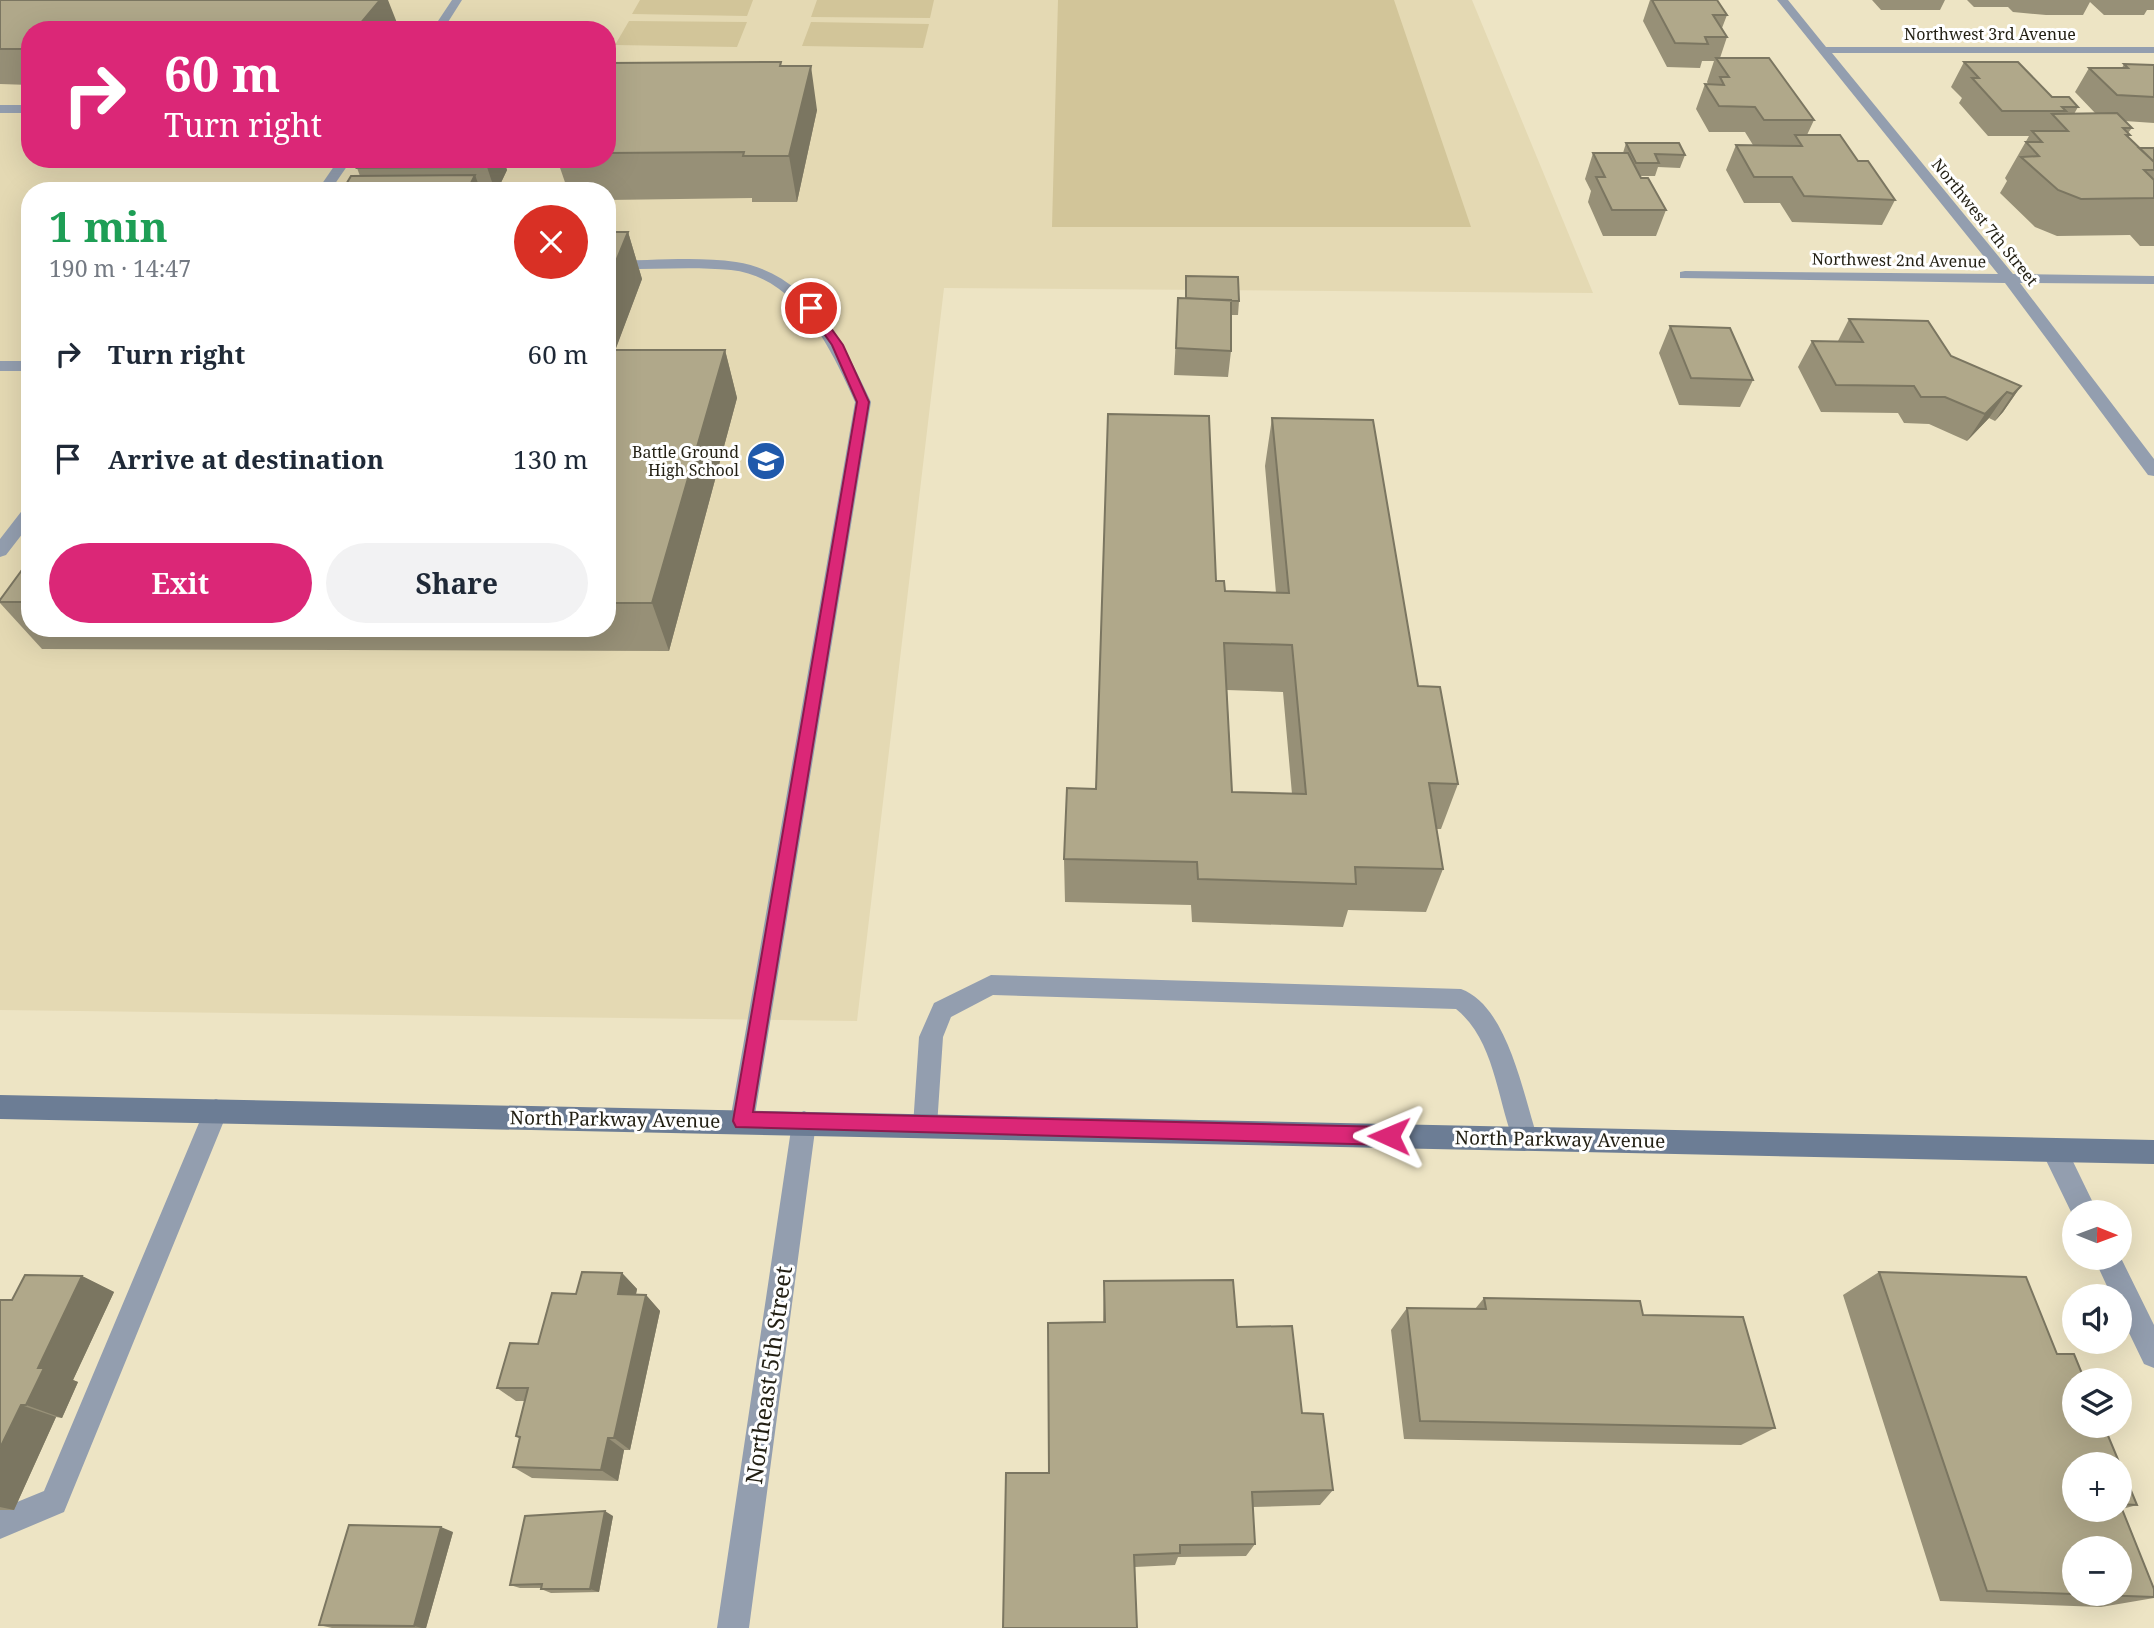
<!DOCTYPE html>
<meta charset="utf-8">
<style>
:root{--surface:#fff;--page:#f2f2f3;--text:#1f2937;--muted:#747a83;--accent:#db2777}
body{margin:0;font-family:"Noto Serif",serif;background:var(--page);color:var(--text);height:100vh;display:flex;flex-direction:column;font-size:26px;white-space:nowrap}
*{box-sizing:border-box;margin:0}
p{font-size:23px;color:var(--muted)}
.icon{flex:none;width:38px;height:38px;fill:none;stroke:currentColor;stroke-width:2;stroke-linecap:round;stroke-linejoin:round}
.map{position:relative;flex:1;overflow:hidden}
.sheet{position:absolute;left:21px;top:182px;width:595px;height:455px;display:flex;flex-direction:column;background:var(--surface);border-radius:28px;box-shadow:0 7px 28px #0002}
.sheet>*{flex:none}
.guide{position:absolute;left:21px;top:21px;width:595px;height:147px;border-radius:28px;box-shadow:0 7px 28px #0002;background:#db2777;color:#fff;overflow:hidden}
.needle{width:46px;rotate:91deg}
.buttons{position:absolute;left:2062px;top:1200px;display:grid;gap:14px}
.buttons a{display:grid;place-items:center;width:70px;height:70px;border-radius:50%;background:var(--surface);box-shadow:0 7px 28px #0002;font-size:35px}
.pin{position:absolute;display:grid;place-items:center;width:60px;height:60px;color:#fff;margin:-30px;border:4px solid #fff;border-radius:50%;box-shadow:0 2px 7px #0007}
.me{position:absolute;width:77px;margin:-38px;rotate:271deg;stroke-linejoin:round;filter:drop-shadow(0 0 5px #0008)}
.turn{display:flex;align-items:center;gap:24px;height:147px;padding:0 28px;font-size:32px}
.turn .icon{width:91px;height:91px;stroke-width:2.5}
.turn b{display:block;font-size:49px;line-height:60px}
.round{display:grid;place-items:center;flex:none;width:74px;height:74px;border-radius:37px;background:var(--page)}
.overview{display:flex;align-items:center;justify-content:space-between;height:119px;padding:0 28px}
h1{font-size:42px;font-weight:700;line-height:52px;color:#1e9e55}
.primary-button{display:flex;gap:14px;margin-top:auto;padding:14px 28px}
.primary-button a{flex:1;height:80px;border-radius:42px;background:var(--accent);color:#fff;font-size:28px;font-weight:700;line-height:80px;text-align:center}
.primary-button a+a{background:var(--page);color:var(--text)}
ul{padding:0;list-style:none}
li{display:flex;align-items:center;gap:21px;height:105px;padding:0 28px}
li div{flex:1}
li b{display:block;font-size:26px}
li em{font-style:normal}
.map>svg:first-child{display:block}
.built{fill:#e4d9b3;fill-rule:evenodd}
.green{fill:#d2c599}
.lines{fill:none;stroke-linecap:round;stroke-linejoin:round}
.lane{fill:#939eaf;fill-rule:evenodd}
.street{fill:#939eaf;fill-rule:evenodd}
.secondary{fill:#6c7d95;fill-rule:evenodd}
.wall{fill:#979077;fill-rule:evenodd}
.shaded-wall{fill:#7b7661}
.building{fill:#b0a88a;stroke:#7b7661;stroke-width:2;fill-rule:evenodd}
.route{fill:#db2777;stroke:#8e194d;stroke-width:2}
.labels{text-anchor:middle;stroke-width:6;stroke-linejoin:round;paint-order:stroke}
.far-street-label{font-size:16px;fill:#221f13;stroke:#fff}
.far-poi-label{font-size:16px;fill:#221f13;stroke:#fff;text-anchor:end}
.street-label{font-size:19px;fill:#221f13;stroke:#fff}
.near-street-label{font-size:23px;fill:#221f13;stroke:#fff}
</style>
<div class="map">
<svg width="2154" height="1628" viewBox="0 0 2154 1628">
<rect width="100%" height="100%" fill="#ede4c4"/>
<path class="built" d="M0,0h1472l121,293 -649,-5 -87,733 -857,-11zM30,30h577v129h-577zM30,191h577v437h-577z"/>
<path class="green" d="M640,0h113l-6,16 -115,-2z
M817,0h117l-4,18 -119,-1z
M1058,0h336l77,227h-419z
M629,21l118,1 -10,25 -122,-2z
M811,22l118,2 -6,24 -121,-2z"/>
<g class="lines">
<path class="lane" d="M452,0h10l-19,30h-11z
M0,105h30v8h-30z
M339,159h13l-22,32h-13z
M607,261c41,0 89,-5 129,1 72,11 108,81 135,140l-117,719 -3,8 -9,4 -9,-4 -3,-8 125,-719c-23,-52 -57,-125 -124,-132 -40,-4 -83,0 -124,-1z
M0,361h30v10h-30z
M30,506v18l-24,31 -6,2v-18l24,-31z
M991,975l470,14c47,17 62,106 77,150l-4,8 -9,4 -9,-4c-19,-44 -20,-106 -60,-138l-463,-14 -42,22 -8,20 -6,89 -3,8 -9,4 -9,-4 -3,-8 6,-89 15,-34z
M216,1099l9,4 3,8 -164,401 -64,27v-30l44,-18 160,-380 3,-8z"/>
<path class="street" d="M1777,0h11l38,47h328v6h-322l181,221 141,2v8l-134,-1 134,176v17l-6,-1 -143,-192 -325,-5v-6l5,-1 313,3z
M804,1111l9,4 3,8 -67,505h-32l75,-505 3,-8z
M2054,1138l9,3 35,72h-24v5l-33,-68 4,-9z
M2119,1254l35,71v43l-10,-4 -25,-52v-15h-7l-18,-39h25z"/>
<path class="secondary" d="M0,1095l2154,45v24l-2154,-45z"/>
</g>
<path class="wall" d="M0,0l399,28 -2,2h-367v55l-30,-1z
M1650,0h67l10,15 -5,13 5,9 -7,21 94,62 -7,15 51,26 37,39 -13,25 -90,-3 -12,-19h-36l-18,-33 10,-25h17l-8,-13h-36l-13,-23 9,-25h3l-1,-2 7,-21h-12l-2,7 -33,-1 -24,-46z
M1872,0h73l-5,10h-59z
M1967,0h187v10h-7l-3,5h-40l-14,-13 -7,13h-37l-33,-3 -5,-5h-34z
M1964,62l114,45 -4,7h22l-21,-22 14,-24h33l2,-4 30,1v58l-29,-2 7,7 -4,5 2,2 -2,2 11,11h15v98h-14l-10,-11 -73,1 -22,-9 -35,-34 7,-12 -2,-3 24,-42h-41l-29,-33 3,-5 -11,-11z
M607,63l175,3 35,44 -20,92h-45v-4l-145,2v-9h-39l-11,-32h50z
M1626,143l59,12 -5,13 -22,-1 -3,9h-15l26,34 -10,26h-53l-15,-34 3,-11 -6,-12 8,-26h30z
M503,159l4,11 -10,21h-155l18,-15 -3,-8z
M607,232h21l14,47 -27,71h110l12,48 -68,253 -627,-2 -42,-46v-3l30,-41v69h577z
M1186,276l53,25 -1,14h-7v36l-3,26 -54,-2 4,-77h8z
M1849,319l102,37 70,30 -18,26 -8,9 -6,-3 -22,23 -38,-17 -25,-1 -6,-10 -77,-1 -23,-45 14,-26h26z
M1670,326l83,54 -13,27 -61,-2 -20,-52z
M1272,418l146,268 40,98 -17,45h-5l7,40 -17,43 -78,-2 -5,17 -151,-5 -1,-17 -126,-3 -1,-43 32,-70 120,-208 9,10 51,2 -11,-127zM1227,690l56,2 9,102 -60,-2z
M1879,1272l178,82 80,151 -15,4 32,80v9l-53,9 -161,-6 -97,-306z
M622,1273l15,16 -1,6h10l14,16 -30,139h-6l-6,31 -86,-3 -19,-11 7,-28 -4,-3 9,-35h-9l-19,-13 41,-44 38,-50z
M82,1276l32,16 -41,88 5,2 -16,36 -6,-1 -42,93h-14v-210h12z
M1104,1281l133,46 65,86 31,77 -13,15 -67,2 2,37 -9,12 -68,1 -3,8 -40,2 -86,-94 54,-151z
M1484,1298l159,17 132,113 -34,17 -337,-6 -13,-109 16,-22 68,1z
M613,1516l-14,76 -48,1 -10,-4v-1h-21l-10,-3z
M453,1532l-27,96h-94l-13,-3z"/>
<path class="shaded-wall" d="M380,0h8l11,28 -2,2h-42z
M811,66l6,44 -20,92 -8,-46z
M490,159h13l4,11 -10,21h-2l-8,-24z
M475,175l6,16h-14z
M628,232l14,47 -30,80 -5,-14v-62z
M725,350l12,48 -68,253 -17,-48z
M2021,386l-18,26 -8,9 18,-27z
M2007,392l-18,26 -22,23 18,-27z
M622,1273l15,16 -5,21 -14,-16z
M82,1276l32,16 -41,88 5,2 -16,36 -36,-13 12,-37z
M646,1295l14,16 -30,139 -16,-12z
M21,1405l35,12 -42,93 -14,-3v-59z
M608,1438l16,12 -6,31 -17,-11z
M605,1511l8,5 -14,76 -9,-3z
M441,1527l12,5 -27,96h-4l-8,-2z"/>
<path class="building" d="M0,0h380l-25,30h-325v19h-30z
M1652,0h65l10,15h-14l14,22h-22l3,7 -33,-1z
M1716,58h53l45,62h-50l-9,-13 -36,-1 -14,-22 19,1 -4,-8h9z
M781,62l-1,4h31l-22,90h-46l1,-4 -137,1v-90z
M1964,62h54l34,35h17l9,10h-16l4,4h-64l-30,-33h7z
M2124,64l30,1v32l-37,-2 -28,-27h39z
M2117,113l15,15h-9l7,7h-4l28,27v8h-10l10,10v18l-73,1 -23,-9 -37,-33 18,-1 -13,-14h16l-10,-11h36l-16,-17z
M1795,135h45l18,26h10l27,39 -91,-4 -12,-19h-38l-18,-32 66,1z
M1626,143h53l6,12 -30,-1 4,9h-23z
M2139,148h15v14z
M1593,153h35l13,25h7l18,32h-54l-16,-33h9z
M363,159h127l-3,8 -130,1z
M475,175l-8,16h-125l9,-15z
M607,232h21l-21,51z
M1186,276l52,1 1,24 -53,-3z
M1178,298l53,2v51l-55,-3z
M1849,319l79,2 23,35 70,30 -8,8 -6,-2 -22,22 -40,-17h-24l-7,-11 -78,-1 -24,-44 51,1z
M1670,326l60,2 23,52 -62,-2z
M607,350h118l-73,253h-45z
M1108,414l101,2 7,165h8l1,10 64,2 -17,-175 101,2 45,266 22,1 18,97 -29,-1 14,86 -88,-2 1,17 -158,-5 -1,-17 -133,-3 3,-71 29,1zM1224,643l68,2 14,149 -74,-2z
M30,559v43h-30v-2z
M582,1272l40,1 -4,21 28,1 -32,143h-6l-7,32 -88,-3 7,-30 -4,-1 12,-48h-31l13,-45 28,1 14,-51 24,1z
M1879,1272l147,5 31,77h17l11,27h-11v45h30l33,79 -17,-1 34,85v8l-167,-6zM2074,1465h45v45h-45zM2074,1549h45v45h-45z
M25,1275l57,1 -44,92h6l-18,37h-5l-21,43v-148h12z
M1233,1280l4,47 55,-1 10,87 21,1 10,76 -81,2 3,52 -75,1v8l-46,2 3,73h-134l3,-155h43l-1,-150 57,-1 -1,-41z
M1484,1298l156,3 3,14 100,2 32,111 -355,-7 -13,-113 79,1z
M605,1511l-15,78h-49l1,-5 -32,1 15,-69z
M349,1525l92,2 -27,99 -95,-1z"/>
<path class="route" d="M811,305l4,1 28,39 26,57 -116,710 636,15 7,2 2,7 -2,6 -7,3 -653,-18 -3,-6 124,-719 -25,-57 -26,-37z"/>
<defs>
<g id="school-disc" transform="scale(2.0125)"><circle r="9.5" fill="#1f59ab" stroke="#fff"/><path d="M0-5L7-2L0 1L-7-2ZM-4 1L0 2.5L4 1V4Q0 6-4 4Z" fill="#fff"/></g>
</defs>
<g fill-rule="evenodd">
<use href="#school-disc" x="766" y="461"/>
</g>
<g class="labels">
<g class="far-street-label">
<text x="1990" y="40">Northwest 3rd Avenue</text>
<text transform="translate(1985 222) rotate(51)" y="6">Northwest 7th Street</text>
<text transform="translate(1899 260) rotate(1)" y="6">Northwest 2nd Avenue</text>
</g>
<g class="far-poi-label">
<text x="739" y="458">Battle Ground<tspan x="739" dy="18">High School</tspan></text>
</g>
<g class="street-label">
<text transform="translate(615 1119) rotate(1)" y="7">North Parkway Avenue</text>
<text transform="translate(1560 1139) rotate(1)" y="7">North Parkway Avenue</text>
</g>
<g class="near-street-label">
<text transform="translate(769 1375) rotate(-82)" y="8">Northeast 5th Street</text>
</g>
</g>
</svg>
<div class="buttons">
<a><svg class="needle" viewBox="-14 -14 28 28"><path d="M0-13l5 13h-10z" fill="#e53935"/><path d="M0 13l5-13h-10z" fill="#747a83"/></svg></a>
<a><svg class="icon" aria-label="sound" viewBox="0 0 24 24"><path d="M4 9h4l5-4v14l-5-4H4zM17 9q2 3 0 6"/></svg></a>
<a><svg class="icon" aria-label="layers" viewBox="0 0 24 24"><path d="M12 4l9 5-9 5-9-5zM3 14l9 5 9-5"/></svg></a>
<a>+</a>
<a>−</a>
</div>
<div class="pin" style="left:811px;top:308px;background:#d93025"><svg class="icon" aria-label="arrive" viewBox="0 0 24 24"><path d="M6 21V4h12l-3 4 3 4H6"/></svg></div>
<svg class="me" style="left:1389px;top:1136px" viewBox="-20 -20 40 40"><path d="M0-17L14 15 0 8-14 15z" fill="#db2777" stroke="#fff" stroke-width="4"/></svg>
<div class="guide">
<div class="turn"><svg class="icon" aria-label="right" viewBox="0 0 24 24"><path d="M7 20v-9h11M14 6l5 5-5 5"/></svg><div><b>60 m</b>Turn right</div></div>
</div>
<section class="sheet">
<div class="overview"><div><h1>1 min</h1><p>190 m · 14:47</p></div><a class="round" style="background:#d93025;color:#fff"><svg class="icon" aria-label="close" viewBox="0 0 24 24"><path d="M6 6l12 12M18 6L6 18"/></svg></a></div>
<ul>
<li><svg class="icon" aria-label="right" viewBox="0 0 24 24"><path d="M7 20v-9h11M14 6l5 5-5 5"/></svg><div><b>Turn right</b></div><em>60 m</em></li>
<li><svg class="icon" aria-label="arrive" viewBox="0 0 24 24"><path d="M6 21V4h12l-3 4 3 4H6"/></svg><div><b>Arrive at destination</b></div><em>130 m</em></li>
</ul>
<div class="primary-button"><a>Exit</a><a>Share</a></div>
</section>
</div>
